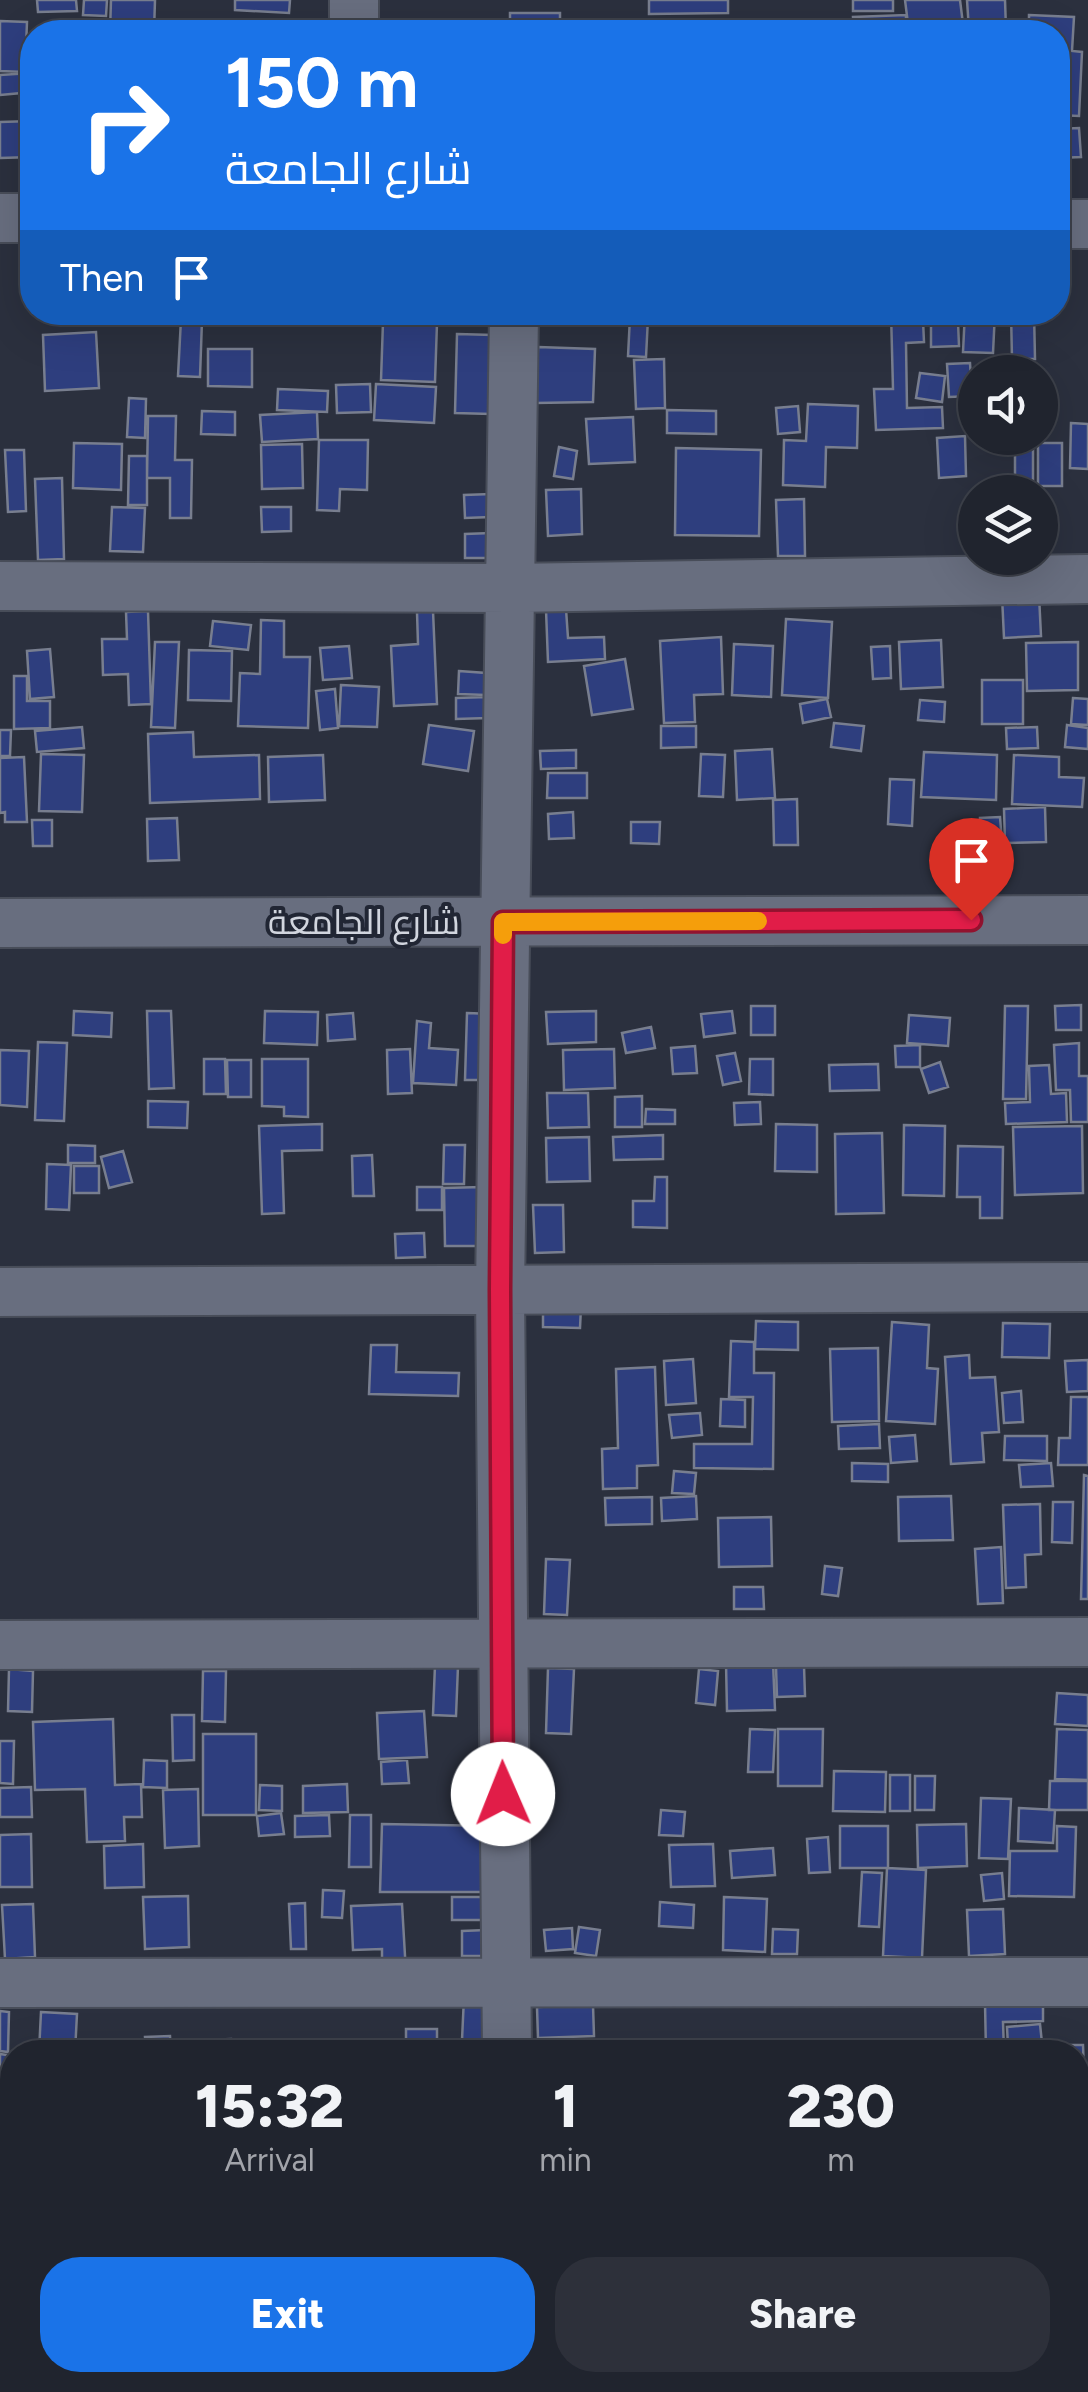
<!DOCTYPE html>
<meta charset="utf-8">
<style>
:root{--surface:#20242e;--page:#2d303a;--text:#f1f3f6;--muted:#a2a4aa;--line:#3d414a;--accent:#1a73e8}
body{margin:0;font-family:Figtree,Cairo,sans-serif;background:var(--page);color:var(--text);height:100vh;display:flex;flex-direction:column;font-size:38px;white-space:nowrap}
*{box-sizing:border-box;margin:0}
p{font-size:32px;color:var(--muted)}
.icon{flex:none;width:55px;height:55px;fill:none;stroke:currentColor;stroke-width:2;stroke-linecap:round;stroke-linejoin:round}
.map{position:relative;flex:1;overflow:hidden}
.drawer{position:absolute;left:0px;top:2040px;width:1090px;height:352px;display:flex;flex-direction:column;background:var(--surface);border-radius:40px 40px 0 0;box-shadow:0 10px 40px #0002,0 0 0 2px var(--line)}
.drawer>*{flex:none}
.banner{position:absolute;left:20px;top:20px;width:1050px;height:305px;border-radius:40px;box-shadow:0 10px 40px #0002,0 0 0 2px var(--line);background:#1a73e8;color:#fff;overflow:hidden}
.buttons{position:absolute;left:958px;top:355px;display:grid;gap:20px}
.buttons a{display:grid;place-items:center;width:100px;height:100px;border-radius:50%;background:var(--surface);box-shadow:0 10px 40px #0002,0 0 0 2px var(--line);font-size:50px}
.pin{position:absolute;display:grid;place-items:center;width:85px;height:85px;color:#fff;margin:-102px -42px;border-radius:50% 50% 50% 0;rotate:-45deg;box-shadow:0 0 10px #0007}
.pin .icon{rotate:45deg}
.me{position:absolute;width:110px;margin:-55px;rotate:359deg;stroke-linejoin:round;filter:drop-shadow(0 0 8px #0008)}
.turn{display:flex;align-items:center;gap:35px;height:210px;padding:0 40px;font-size:45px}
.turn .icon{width:130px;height:130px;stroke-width:2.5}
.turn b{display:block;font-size:70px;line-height:85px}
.then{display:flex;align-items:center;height:95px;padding:0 40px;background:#0003;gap:20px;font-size:38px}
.eta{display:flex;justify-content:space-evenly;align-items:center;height:170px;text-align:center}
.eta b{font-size:60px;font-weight:800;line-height:70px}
.cta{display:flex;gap:20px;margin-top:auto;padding:20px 40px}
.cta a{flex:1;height:115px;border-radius:40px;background:var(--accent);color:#fff;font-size:40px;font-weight:800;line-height:115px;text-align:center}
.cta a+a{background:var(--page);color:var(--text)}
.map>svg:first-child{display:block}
.building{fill:#2e3e7e;stroke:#787e8f;stroke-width:2.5}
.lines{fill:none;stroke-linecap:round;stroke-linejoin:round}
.minor-casing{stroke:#484d59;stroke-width:52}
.minor{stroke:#686e7f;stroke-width:48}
.route-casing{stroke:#92132f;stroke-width:25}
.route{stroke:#e11d48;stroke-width:18}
.slow{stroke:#f59e0b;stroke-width:18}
.labels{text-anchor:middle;stroke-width:8;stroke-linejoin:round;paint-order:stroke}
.street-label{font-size:35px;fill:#d1d5de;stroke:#212634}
</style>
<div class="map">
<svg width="1088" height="2392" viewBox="0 0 1088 2392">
<rect width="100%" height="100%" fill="#2b303e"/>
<path class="building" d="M37,0h39l1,11 -39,1z
M84,0h23l-1,16 -23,-1z
M111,0h44l-1,32h-44z
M235,0h55l-1,13 -54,-3z
M649,0h79v13l-79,1z
M853,0h40v11h-40z
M905,0h55l4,32h-55z
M967,0h38l1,29 -37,1z
M510,13h50v19h-50z
M906,15v17h-52l-1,-15z
M1029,15l45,2 -2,34 10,1 -3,64 -21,-1v-83h-29z
M0,21l27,1 -2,50 -25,-1z
M489,24l1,8h-56v-5z
M31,73l1,19 -32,3v-20z
M32,121v36l-32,1v-36z
M1079,128l2,29 -23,1v-29z
M891,312h56v7l-24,1 1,22 -18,1 1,65 35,-1 1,21 -67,2 -2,-41h19z
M965,312h30l-2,41 -30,-1z
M1011,312h23l1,47h-23z
M630,317l18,1 -2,39 -18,-1z
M181,319l21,1 -2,57 -22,-1z
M383,322l54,1 -2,59 -54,-2z
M958,322l1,24 -28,1v-24z
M96,332l3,56 -54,3 -2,-56z
M457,334l36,1 -2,79 -36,-1z
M538,347l57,2 -2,53 -57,1z
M208,349h44v38l-44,-1z
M664,359l1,49 -29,1 -2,-49z
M970,363l2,33 -23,1 -2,-33z
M920,373l25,3 -3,26 -26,-4z
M370,384l1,28 -34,1 -1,-28z
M376,384l60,3 -2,36 -60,-3z
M278,389l50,2 -1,21 -50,-2z
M129,398l17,1 -1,39 -18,-1z
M808,404l50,2 -1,42 -31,-1 -1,40 -42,-2 1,-45 22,1z
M798,406l2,26 -22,2 -2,-26z
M667,410l49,1v23l-49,-1z
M202,411l33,1v23l-34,-1z
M317,412l1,27 -56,3 -2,-27z
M148,416h28l-1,44h17l-1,58h-21v-40h-23z
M633,417l2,45 -46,2 -3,-45z
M1071,423l17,1v45l-18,-1z
M965,436l1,40 -27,2 -2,-40z
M319,440h49l-1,50 -27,-1 -1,22 -22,-1z
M74,443l48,1 -1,46 -48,-2z
M1015,443h18v46h-18z
M1038,443h24v43h-24z
M302,444l1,44 -41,1 -1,-44z
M559,447l18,4 -4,28 -19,-3z
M676,448l85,2 -2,86 -84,-1z
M5,450h19l2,61 -18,1z
M129,456h18v49h-19z
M62,478l2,81 -26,1 -3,-81z
M581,489l1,45 -34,2 -2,-46z
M491,494v23l-26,1 -1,-23z
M804,499l1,57h-27l-2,-56z
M112,507l33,1 -2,44 -33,-1z
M261,507h30v24l-29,1z
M491,533l1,25h-27v-24z
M1039,595l2,41 -37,2 -2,-42z
M566,609l2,29 36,-1 1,22 -57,3 -2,-52z
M148,611l3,93 -22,1 -1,-31 -25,1 -1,-36h25l-1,-27z
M433,611l4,93 -43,2 -3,-60 27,-2 -1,-32z
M786,619l46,3 -4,76 -46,-3z
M261,620l23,1v36h26l-2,71 -70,-2 2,-53 20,1z
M213,621l38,4 -3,25 -38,-4z
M721,637l2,57 -29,1 1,27 -31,1 -4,-82z
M941,640l2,47 -42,2 -2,-47z
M155,642h24l-4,86 -24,-1z
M1078,642v48l-51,1 -1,-48z
M734,644l39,2 -2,51 -39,-2z
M349,646l3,32 -29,2 -3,-32z
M890,646l1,32 -18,1 -2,-32z
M50,649l4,48 -24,2 -3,-48z
M189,650l43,1 -1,50 -43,-1z
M625,659l8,50 -41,6 -8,-49z
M459,671l27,2v22l-28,-1z
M14,676h13v25h23v27l-36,1z
M982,680h41v44h-41z
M341,685l38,2 -2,40 -38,-1z
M335,689l3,39 -18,2 -4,-39z
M487,697l1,21 -32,1v-21z
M1073,698l15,1v26l-17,-1z
M827,699l4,18 -28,6 -3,-19z
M920,700l25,2 -1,20 -26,-2z
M834,723l30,3 -3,25 -30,-4z
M429,725l45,6 -6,40 -45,-7z
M1067,725l21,3v21l-23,-2z
M661,726h35v21l-35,1z
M82,727l2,21 -47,4 -2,-21z
M1037,727l1,21 -31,1 -1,-21z
M0,730h11l-1,26h-10z
M193,732l1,25 65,-2 1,44 -110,4 -2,-69z
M772,749l3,49 -38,2 -2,-49z
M576,750v18l-35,1 -1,-18z
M924,752l73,3 -1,45 -75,-3z
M41,754l43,1 -2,57 -43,-1z
M701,754l24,1 -2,42 -24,-1z
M323,755l2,45 -56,2 -1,-45z
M1014,755l45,2v20l25,1 -2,29 -70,-3z
M24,757l3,65h-22v-10l-5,1v-55z
M548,773h39v25h-40z
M890,779l24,1 -2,46 -24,-2z
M797,799l1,46h-24l-1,-45z
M1045,807l1,35 -41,1 -1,-34z
M573,812l1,26 -25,1 -1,-25z
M1000,817l2,26 -21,1 -1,-26z
M177,818l2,42 -31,1 -1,-42z
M32,820h20v26h-19z
M631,822h29l-1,22 -28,-1z
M1081,1005v25h-25l-1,-24z
M751,1006h24v29h-24z
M1005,1006h23l-2,93h-23z
M74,1011l38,2 -1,24 -38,-2z
M147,1011h24l3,77 -25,1z
M265,1011l53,1 -1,33 -53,-2z
M596,1011v31l-48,2 -2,-32z
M732,1011l3,22 -31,4 -3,-23z
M353,1013l2,26 -27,2 -1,-26z
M467,1013l25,1 -1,66h-26z
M909,1015l41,3 -2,28 -41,-3z
M417,1021l14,2 -2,25 29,2 -2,35 -43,-2z
M651,1027l4,21 -29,5 -4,-20z
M38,1042l29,1 -3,78 -29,-1z
M1079,1043v33h9v46h-17l-1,-32h-14l-2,-45z
M920,1045v22h-24l-1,-21z
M695,1046l2,27 -24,1 -2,-26z
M410,1049l2,44 -24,1 -1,-44z
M614,1049l1,39 -51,2 -1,-40z
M0,1050l29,1 -2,56 -27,-2z
M735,1053l6,28 -18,4 -6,-29z
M204,1059h21l1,35h-22z
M262,1059h46v58l-24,-1v-9l-22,-1z
M750,1059h23v36l-24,-1z
M227,1060h24v37h-23z
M940,1062l8,25 -19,6 -8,-24z
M878,1064l1,26 -49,1 -1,-26z
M1049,1065l2,29 15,-1 1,29 -61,2 -1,-21 25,-1 -1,-36z
M547,1093h41l1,34 -41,1z
M642,1096v31h-27v-30z
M148,1101l40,1 -1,26 -39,-1z
M760,1102l1,22 -26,1 -1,-22z
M646,1109l29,1v14h-30z
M322,1124v26l-40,1 2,62 -22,1 -3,-88z
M776,1124l41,1v47l-42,-1z
M904,1125l41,1 -1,70 -41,-1z
M1082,1126l1,67 -68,2 -2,-68z
M882,1133l2,80 -48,1 -1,-80z
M663,1135v24l-49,1 -1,-23z
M589,1137l1,44 -43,1 -1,-44z
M68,1145l27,1v17h-27z
M444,1145h21l-1,39h-21z
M958,1146l45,1 -1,71h-22v-21h-23z
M123,1151l9,31 -23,6 -8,-31z
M372,1155l2,41h-21l-1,-40z
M47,1164l24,1 -2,45 -23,-1z
M74,1166h25v27h-25z
M655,1177h12v51l-34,-1v-26h21z
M417,1187h25v23h-25z
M482,1187l1,59h-38l-1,-58z
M533,1205h30l1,47 -29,1z
M424,1233l1,24 -29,1 -1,-24z
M543,1306l38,1 -1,21 -37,-1z
M756,1321l42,1v28l-43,-1z
M892,1322l37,3 -2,43 11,1 -3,55 -49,-3z
M1003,1323l47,1 -1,34 -47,-1z
M731,1341l23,1v31h20l-1,96 -79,-1v-24h58l1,-47h-24z
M371,1345h26l-1,27 63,1 -1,23 -89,-2z
M878,1348l1,73 -47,1 -2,-73z
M969,1355l1,23 25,-1 4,55 -17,1 2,29 -33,2 -6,-107z
M693,1359l3,44 -30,2 -2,-44z
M1088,1360v31l-21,1 -2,-31z
M655,1367l3,98 -21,1v22l-34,1 -1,-40 16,-1 -2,-79z
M1021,1391l2,31 -19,1 -2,-30z
M1071,1397h17v68h-30l1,-27h11z
M721,1399l24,1v27l-25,-1z
M700,1413l2,22 -30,3 -3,-23z
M879,1424l1,24 -41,1 -1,-23z
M915,1435l2,26 -26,2 -2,-26z
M1005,1436h42v25l-43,-1z
M852,1463l36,1v18l-36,-1z
M1051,1463l2,23 -32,1 -2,-22z
M674,1471l22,2 -2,21 -22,-1z
M1084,1475l4,1v123h-7z
M696,1496l1,23 -35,2 -1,-23z
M951,1496l2,44 -54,1 -1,-44z
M652,1497v27l-46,1 -1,-27z
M1053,1502h20l-1,41 -20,-1z
M1040,1504l1,50 -16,1 1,32 -20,1 -3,-83z
M771,1517l1,49 -53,1 -1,-49z
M1001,1547l2,56 -25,1 -3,-55z
M546,1559l24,1 -3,55 -23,-1z
M825,1566l17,2 -4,28 -16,-2z
M734,1587h29l1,22h-30z
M773,1662l2,48 -48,1 -1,-48z
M435,1665l23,1 -2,50 -23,-1z
M804,1666l1,30 -28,1 -1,-30z
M548,1668l26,1 -3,65 -25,-1z
M9,1669l24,2 -1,41 -24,-1z
M699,1669l19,2 -3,34 -19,-2z
M203,1671h23l-1,51 -23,-1z
M1057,1693l31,2v31l-33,-2z
M424,1711l3,46 -48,2 -2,-46z
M172,1715h22v45l-21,1z
M113,1719l2,66 26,-1 1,33h-18l1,24 -38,1 -2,-53 -50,1 -2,-68z
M750,1729l25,1 -2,42h-25z
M778,1729h45l-1,57h-44z
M1057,1729l31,1v50l-33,-1z
M203,1734h53v81h-53z
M0,1741h14l-1,43 -13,-1z
M144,1760l23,1v27l-24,-1z
M407,1760l2,23 -27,1 -1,-22z
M834,1771l52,1 -1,40 -52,-1z
M890,1775h20v36h-20z
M915,1776h20l-1,34h-19z
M1050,1781h38v29h-39z
M347,1784l1,28 -45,1v-27z
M260,1785l22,1v25l-23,-1z
M31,1787l1,30h-32v-29z
M198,1789l1,57 -34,2 -2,-58z
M461,1789l27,2 -2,22 -27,-1z
M981,1798l30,1 -3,60 -29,-1z
M1019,1808l36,2 -2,33 -35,-2z
M661,1810l24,2 -2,24 -24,-1z
M281,1813l3,21 -25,2 -2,-20z
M329,1815l1,21 -35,1v-21z
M350,1815h21v52h-22z
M382,1824l111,2 -1,66h-112z
M966,1824l1,42 -49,2 -1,-43z
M840,1826h48v42h-48z
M1057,1826l19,1 -2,70 -65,-1 1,-45h47z
M31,1834l1,53h-32v-52z
M828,1837l2,35 -21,1 -2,-34z
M143,1844l1,43 -39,1 -1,-42z
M713,1844l2,42 -44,1 -2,-42z
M773,1848l2,27 -43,3 -2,-27z
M887,1868l39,2 -4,88 -39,-2z
M862,1872l20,1 -3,54 -20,-1z
M1002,1873l2,26 -20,2 -3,-26z
M323,1890l21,1 -2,27 -20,-1z
M188,1896l1,51 -44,2 -2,-52z
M452,1897h37l1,23h-38z
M724,1897l43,2 -2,53 -42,-2z
M660,1902l34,3 -1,23 -34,-2z
M305,1903l1,46h-15l-2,-45z
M33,1904l2,53 -30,2 -3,-54z
M402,1904l4,69h-24v-24l-29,1 -2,-44z
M1003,1909l2,45 -36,2 -2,-46z
M579,1927l21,3 -4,26 -21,-3z
M572,1928l1,21 -27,2 -2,-21z
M773,1929l25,1 -1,24h-25z
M486,1930v26h-24v-25z
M464,1997l39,1 -1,42h-40z
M1043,2002v19l-40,1 1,30h-18l-1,-49z
M593,2005l1,31 -56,2 -1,-31z
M0,2011l9,1 -1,40 -8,-1z
M41,2012l36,2 -2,38h-36z
M1040,2024l2,19 -34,3 -1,-19z
M406,2029h31v23h-31z
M170,2036l1,16h-25l-1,-15z
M231,2039l1,13h-54l-1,-11z
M710,2040h26v12h-26z
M1057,2045h26l2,57h-7v-50h-21z
M0,2054l7,1 -2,49h7v29h-12z
M1088,2115v56h-10v-55z
M0,2156h10l1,52h-11z
M1078,2190h10v47h-10z"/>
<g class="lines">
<g class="minor-casing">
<path id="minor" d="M354,0v32
M0,218h32
M1058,224h30
M0,586l511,2 577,-9
M0,923l1088,-3
M0,1292l1088,-5
M0,1645l1088,-3
M0,1983l1088,-1
M507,2052l-7,-762 14,-978
M1078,2377h10
M718,2380l1,12
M0,2387l560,-7"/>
</g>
<use href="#minor" class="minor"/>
</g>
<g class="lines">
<g class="route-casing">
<path id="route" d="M503,1794l-3,-504 3,-368 468,-2"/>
</g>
<use href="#route" class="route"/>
<path class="slow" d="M503,935v-13l255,-1"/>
</g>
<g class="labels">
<g class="street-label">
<text x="364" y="934">شارع الجامعة</text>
</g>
</g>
</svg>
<div class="buttons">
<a><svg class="icon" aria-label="sound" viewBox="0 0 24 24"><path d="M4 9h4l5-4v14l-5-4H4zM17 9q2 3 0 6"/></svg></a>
<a><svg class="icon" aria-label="layers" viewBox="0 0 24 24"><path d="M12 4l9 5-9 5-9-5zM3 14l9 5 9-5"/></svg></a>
</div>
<div class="pin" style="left:971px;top:920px;background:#d93025"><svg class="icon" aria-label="arrive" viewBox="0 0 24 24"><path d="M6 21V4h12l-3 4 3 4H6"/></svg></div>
<svg class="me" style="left:503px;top:1794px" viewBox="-20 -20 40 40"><circle r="19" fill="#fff"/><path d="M0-13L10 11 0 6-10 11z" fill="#e11d48"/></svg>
<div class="banner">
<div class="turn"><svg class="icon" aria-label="right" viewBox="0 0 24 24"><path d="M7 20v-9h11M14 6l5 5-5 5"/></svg><div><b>150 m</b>شارع الجامعة</div></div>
<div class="then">Then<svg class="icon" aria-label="arrive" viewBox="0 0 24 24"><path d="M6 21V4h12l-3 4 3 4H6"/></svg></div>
</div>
<section class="drawer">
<div class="eta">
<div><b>15:32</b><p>Arrival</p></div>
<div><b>1</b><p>min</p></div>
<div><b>230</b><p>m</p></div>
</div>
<div class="cta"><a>Exit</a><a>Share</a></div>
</section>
</div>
